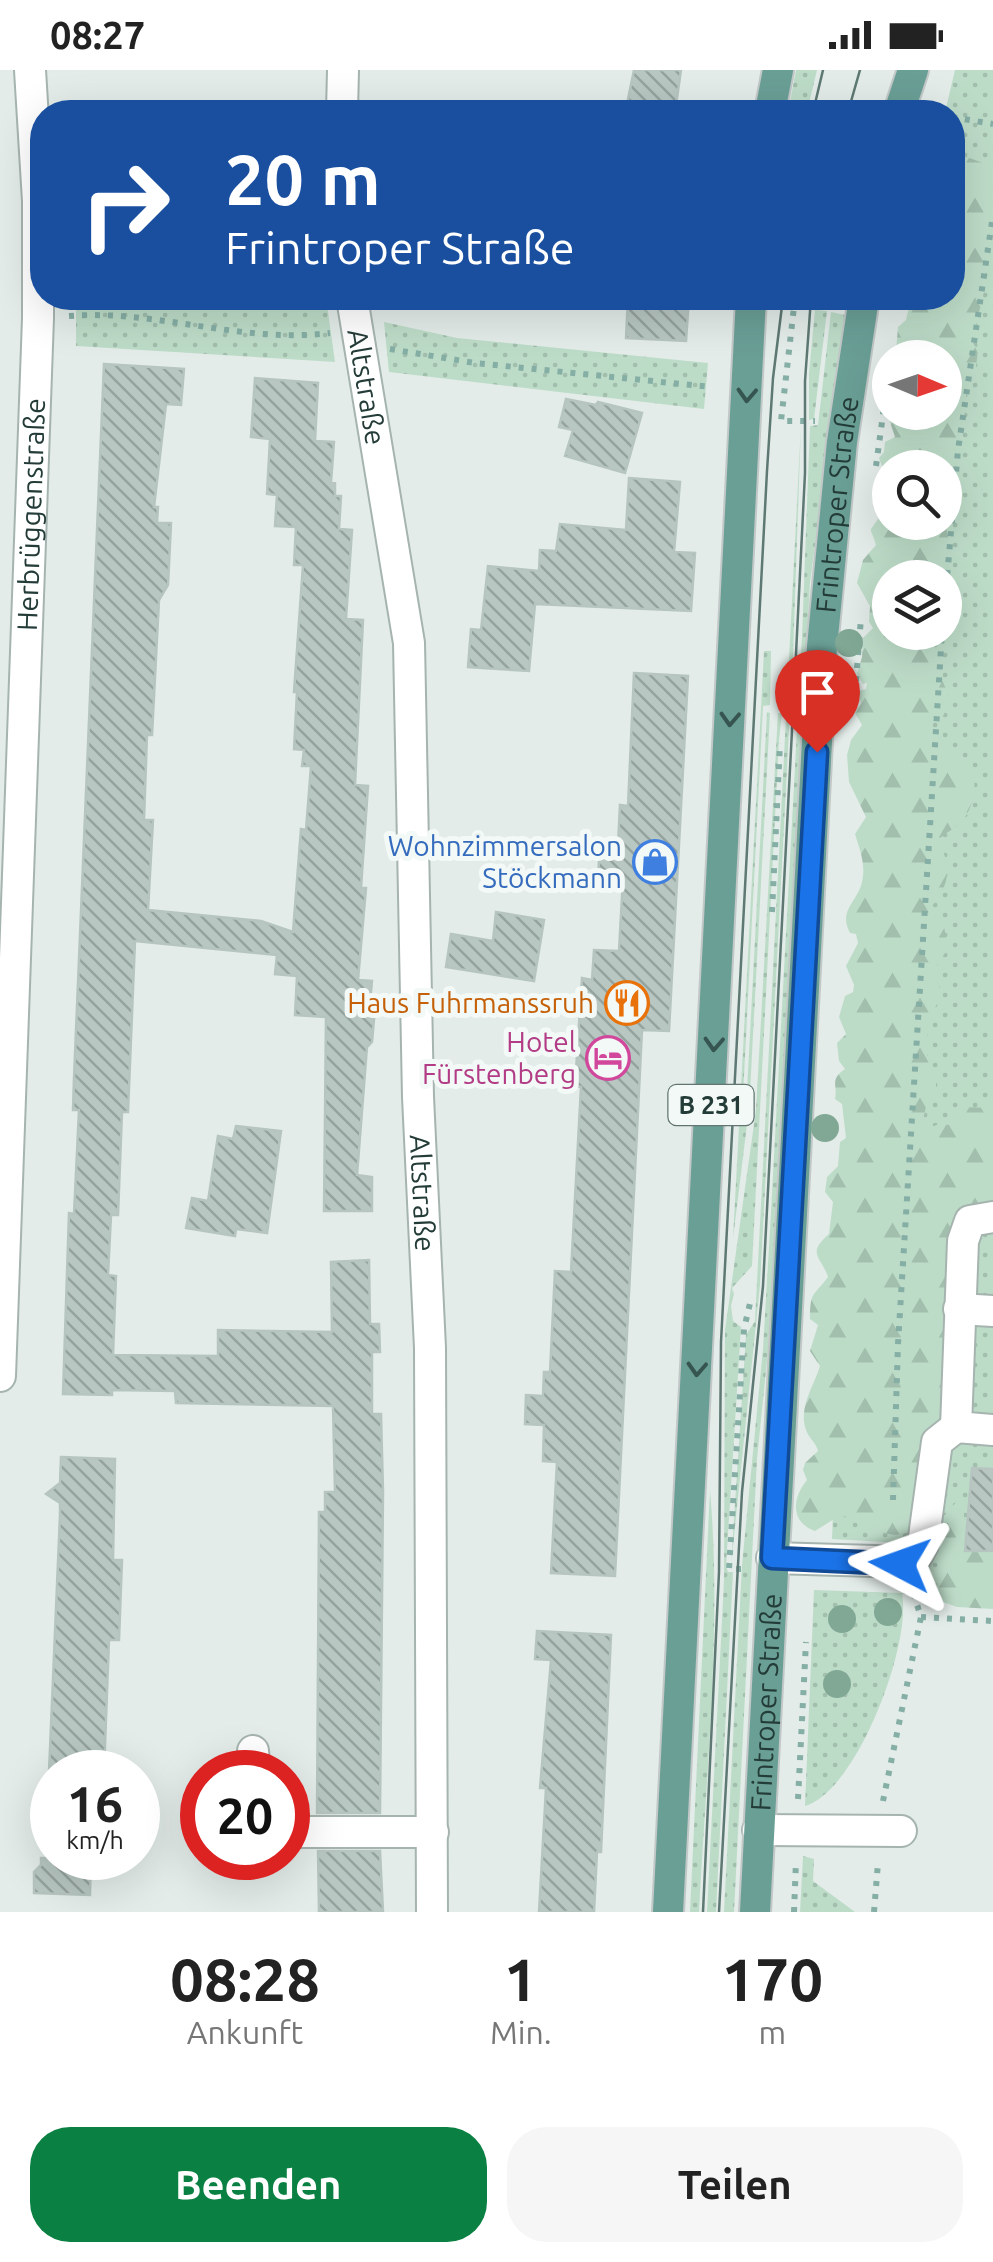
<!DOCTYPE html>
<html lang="de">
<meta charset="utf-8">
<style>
:root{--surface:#fff;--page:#f6f6f6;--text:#222;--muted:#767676;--accent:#0b8043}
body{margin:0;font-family:Ubuntu,sans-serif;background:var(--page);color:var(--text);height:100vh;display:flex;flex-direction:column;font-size:38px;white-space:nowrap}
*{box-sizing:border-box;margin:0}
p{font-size:32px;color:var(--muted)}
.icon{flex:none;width:55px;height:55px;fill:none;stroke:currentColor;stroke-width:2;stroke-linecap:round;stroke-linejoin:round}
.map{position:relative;height:1842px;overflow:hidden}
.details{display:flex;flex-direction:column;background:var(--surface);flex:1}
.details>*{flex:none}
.banner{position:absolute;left:30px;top:30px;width:935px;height:210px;border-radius:40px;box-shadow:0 10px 40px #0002;background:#1a4fa0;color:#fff;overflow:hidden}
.needle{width:65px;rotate:92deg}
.fabs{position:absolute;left:872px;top:270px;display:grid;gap:20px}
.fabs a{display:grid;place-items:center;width:90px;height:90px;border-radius:50%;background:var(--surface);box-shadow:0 10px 40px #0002;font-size:50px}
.speed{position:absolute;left:30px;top:1680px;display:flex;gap:20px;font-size:50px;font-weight:700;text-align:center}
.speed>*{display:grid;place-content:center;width:130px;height:130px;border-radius:50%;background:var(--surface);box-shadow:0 10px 40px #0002;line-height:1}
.speed small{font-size:25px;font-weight:400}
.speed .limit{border:15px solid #d22;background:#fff;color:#111}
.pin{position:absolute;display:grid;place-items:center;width:85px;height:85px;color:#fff;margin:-102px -42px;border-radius:50% 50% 50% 0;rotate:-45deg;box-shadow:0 0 10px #0007}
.pin .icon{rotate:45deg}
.me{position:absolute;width:110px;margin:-55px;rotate:274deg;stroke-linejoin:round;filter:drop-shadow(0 0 8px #0008)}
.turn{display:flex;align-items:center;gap:35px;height:210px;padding:0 30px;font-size:45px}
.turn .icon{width:130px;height:130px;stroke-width:2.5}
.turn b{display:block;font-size:70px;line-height:85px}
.eta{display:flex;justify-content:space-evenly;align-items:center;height:170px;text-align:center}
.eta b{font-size:60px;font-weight:700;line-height:70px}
.button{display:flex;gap:20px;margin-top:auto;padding:20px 30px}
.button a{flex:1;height:115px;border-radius:40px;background:var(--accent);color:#fff;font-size:40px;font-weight:700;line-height:115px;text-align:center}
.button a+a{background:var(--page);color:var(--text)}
.status{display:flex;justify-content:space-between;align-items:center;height:70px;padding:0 50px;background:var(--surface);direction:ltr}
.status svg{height:28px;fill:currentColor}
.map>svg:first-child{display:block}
.grass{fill:url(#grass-dots);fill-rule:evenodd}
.forest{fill:url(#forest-firs);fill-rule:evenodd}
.building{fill:url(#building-back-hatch);stroke:#b6c5c0;stroke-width:2.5}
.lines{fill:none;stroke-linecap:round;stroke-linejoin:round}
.minor-casing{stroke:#a6b4b0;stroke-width:34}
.major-casing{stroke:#c2c8c7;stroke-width:34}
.path{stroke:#85aea5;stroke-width:6;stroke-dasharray:5 8;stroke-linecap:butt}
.minor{stroke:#fff;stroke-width:30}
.major{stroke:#6a9f96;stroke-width:30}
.tram{stroke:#5e7873;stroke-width:2.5}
.tree{fill:#81a894}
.oneway{stroke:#365550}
.route-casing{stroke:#114b97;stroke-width:25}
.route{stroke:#1a73e8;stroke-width:18}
.labels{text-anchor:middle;stroke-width:10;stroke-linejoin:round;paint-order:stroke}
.shield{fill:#f3f9f6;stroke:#627571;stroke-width:2.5}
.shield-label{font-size:25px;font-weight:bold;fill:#243c38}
.street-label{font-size:28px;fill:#243c38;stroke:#f3f9f6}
.shop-label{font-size:28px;fill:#366cbe;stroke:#f3f9f6;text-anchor:end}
.food-label{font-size:28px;fill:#c56008;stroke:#f3f9f6;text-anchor:end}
.hotel-label{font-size:28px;fill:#b23c85;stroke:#f3f9f6;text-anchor:end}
</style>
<div class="status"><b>08:27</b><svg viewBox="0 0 49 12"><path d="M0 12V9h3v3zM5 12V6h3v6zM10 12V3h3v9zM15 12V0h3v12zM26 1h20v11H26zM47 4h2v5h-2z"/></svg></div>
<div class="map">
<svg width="993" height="1842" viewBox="0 0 993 1842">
<defs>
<pattern id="grass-dots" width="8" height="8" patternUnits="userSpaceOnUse" patternTransform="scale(2.5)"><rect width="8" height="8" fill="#bddcc8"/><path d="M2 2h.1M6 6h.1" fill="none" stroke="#a2bead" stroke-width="1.8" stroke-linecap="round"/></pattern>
<pattern id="forest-firs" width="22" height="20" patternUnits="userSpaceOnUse" patternTransform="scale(2.5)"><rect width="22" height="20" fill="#bddcc8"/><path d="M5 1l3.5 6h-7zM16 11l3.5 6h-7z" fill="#a2bead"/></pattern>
<pattern id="building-back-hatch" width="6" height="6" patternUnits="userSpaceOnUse" patternTransform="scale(2.5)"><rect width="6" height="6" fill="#b8c7c2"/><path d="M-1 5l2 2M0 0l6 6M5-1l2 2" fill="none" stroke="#95a39f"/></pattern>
</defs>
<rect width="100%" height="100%" fill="#e3ece9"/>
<path class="grass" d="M796,0h21l-10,42h-19z
M955,0h38v1527l-91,-3c10,50 -45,197 -97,212l9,-216 88,3 1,-50 -71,-4 7,-180 51,-837h55v-164l7,-60v-186h-7zM890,508h55v54h-55z
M76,228h250l9,64 -259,-16z
M815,240l12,1 -13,108 -5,1v-47z
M831,242l14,3 -35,268 -42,768 -11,108 -23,453h-10l18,-347 21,-216 7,-119 32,-593 8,-211 8,-1z
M384,252l73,16 251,25 -4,46 -315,-37z
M801,355l-8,229 -33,631 -29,280 15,-230 9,-14z
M764,581h7l-1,54 -7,1 -21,409 6,1 -15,123z
M767,642l3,1 -21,398 -3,-1z
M778,643h4l-3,27 -27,526 -20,22 2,6 -3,12 2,15 8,6 -15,239 2,6h5l-17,340h-9l17,-331 1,-251 31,-220z
M710,1420c12,139 -4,283 -11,422h-9z
M803,1786l11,3 -1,22 42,31h-55z"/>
<path class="forest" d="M967,87l26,10 -3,40 3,39 -8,21 1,16 -14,59 6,8 -2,17 -11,32 -1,29 -7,14 2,22 -4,28 -8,13 -2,17 8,39 -2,13 -6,6 -55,-2v54l46,1 -6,13c9,16 8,30 18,46l-4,23 -11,4 -1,15 15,7c3,18 15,18 24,31 8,13 1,37 -8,48 -7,10 -18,11 -25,21 14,24 12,44 -6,65l11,15 5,28 -11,15 4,34 -14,22v39l8,13 2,24 -11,10 -5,24 19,-6 10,1 11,-18 32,1v107l-46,30 -2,24 3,4 1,48 -5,15 4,16 -6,8 2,34 -4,6 4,10 -27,116c-21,18 -39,4 -63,-5l-3,-4 -12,-1 -24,15c-25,-9 -23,-33 -8,-51l-4,-10 2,-7 13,-12c-2,-9 -9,-12 -12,-21 -8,-23 8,-44 14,-64l-10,-15 8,-26 -8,-6c0,-28 3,-22 18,-42 -7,-21 -22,-23 1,-43l4,-32 -8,-10 2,-15 11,-11 2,-24 6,-4 -4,-34 -7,-5c3,-14 -6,-19 10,-30l-6,-8 -2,-18 9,-9 -7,-17 6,-21 8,-4 1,-7 -8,-19 12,-23 -2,-9 -6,-1c-12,-23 7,-30 12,-51 4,-17 -2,-32 -7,-48l11,-17 -17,-35 -2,-27 4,-15 11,-15 -7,-12 6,-10 -3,-12 8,-2 1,-6 -4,1 -6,-10 5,-17 1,-19 10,-10 -4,-6 1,-16 -13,-23 6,-23 13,-15c-6,-21 -9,-9 4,-29l-6,-25 10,-20 -5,-13 5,-6 1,-10 10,-5 -8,-24 3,-15v14h55v-54l-43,-1 -6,-6 2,-24 8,-7 5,-22h41l1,-134zM890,398h55v54h-55z
M959,1429l5,6v19l9,9 20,-1v77l-36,-2 -14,-5 -8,-29 8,-8 -4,-28 5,-21z"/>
<path class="building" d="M634,0h47l-6,42h-35l1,-5 -14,-3z
M628,228h61l-3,43 -60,-3z
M104,294l80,5 -3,36 -15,-1 -12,103h4l-1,16h14l-3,62 -9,15 -7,135h-5l-3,85h9l-5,90 113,11 32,11 8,-103 5,1 5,-64h-9l2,-16 -10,-1 3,-57h-3l9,-127h-9l2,-38 -21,-1 2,-31 -10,-1 3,-55 -19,-2 4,-59 63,5 -3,58 19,1 -3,40 4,1v13h6l-2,33 13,1 -6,89 17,1 -8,165 13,1 -7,102h5l-8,92 14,1 -2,22 5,5 -3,34 -5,5 -10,128 15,2v34h-48l2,-194 -31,-2 2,-39 -22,-2 2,-19 -142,-14 -7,171h-6l-4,103h-7l-3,60 8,1 -3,79 105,1v-26l114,2 -1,-70 38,-2 1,64h9l1,28h-8v62h9l2,78 -3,321h-63l2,-301h6v-20h10l-2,-86 -157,-3 -1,-12 -63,-1v5l-49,-1 6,-181 5,1 5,-104h-6l1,-32z
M566,329l30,6 2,-3 44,11 -17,60 -60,-17 8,-26 -14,-3z
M629,408l51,4 -6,70 21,1 -4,58 -156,-7 -6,67 -61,-4 3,-38 10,1 7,-64 51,5 1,-21 16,1 4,-27 66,6z
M634,603l54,3 -19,355 -27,-1 -27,546 -64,-3 6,-111 -14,-1 1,-36 -19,-1 1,-29 17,1 1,-24h6l5,-101 16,1 10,-185 -6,-1 7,-108 10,2 2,-30 25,1 4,-73 -25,-1 2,-33 18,1 2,-40 8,1z
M496,842l48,8 -10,61 -88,-14 5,-33 42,7z
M236,1056l45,5 -14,102 -31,-4 -1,7 -49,-8 6,-30 16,3 10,-65 15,3z
M61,1387l54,2 -2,101h9l-3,80h-10l-5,132h-55l11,-257v-12l-14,-9 14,-11z
M972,1398l21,1v82h-28z
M537,1561l74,4 -10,217h-4l-3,60h-55l7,-124h-6l11,-128 -16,-1z
M318,1781h62l3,61h-64z
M41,1788h50l-1,37 -56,-2v-21l7,-7z"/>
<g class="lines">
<g class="minor-casing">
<g id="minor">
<path d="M342,42l1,-42"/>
<path id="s1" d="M352,228l57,345 9,454 12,251 2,564"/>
<path d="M993,1147l-23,4 -7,20 -7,186 37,3"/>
<path d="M959,1239l34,2"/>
<path id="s2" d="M0,1306l38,-1058v-117l-8,-131"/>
<path d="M772,1488l136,4 10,-8 5,-10 14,-102 19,-15"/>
<path d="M253,1681l2,21"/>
<path d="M758,1760l143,1"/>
<path d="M288,1762h145"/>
</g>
</g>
<g class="major-casing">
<g id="major">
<path d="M770,42l8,-42"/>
<path d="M899,42l14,-42"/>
<path d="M668,1842l83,-1614"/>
<path id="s3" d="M755,1842l67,-1265 20,-205 22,-144"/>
</g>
</g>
<path class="path" d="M952,47l41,7
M795,228l-14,123h34
M803,228l30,5
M69,246c88,-7 172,28 261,17
M390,279l85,14 236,24
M876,396l9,-66
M945,531l13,-151 35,-235
M856,611l5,-63
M772,842l8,-169
M893,1430l5,-156 44,-712
M741,1499h-12l15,-240 7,-30
M921,1547l72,4
M798,1729l8,-157
M883,1731l38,-184 -9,-28
M794,1842l2,-51
M874,1842l4,-49"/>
<use href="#minor" class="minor"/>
<use href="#major" class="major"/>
<path class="tram" d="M813,42l10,-42
M848,42l12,-42
M703,1842l16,-340 2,-230 46,-871 6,-93 10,-80
M719,1842l23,-420 21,-206 33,-632 9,-181v-92l6,-83"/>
</g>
<g class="tree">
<circle cx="849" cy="573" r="14"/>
<circle cx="825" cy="1058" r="14"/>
<circle cx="888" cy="1542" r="14"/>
<circle cx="842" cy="1549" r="14"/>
<circle cx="837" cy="1614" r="14"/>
</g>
<defs><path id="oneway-chevron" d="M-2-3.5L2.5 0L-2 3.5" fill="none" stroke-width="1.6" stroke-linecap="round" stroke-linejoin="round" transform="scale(2.5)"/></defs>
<g class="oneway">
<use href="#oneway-chevron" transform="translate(747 325) rotate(93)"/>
<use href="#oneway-chevron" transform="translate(730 649) rotate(93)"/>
<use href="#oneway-chevron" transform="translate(714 974) rotate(93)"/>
<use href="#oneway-chevron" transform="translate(697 1299) rotate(93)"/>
</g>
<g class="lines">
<g class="route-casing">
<path id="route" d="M817,682l-45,806 128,6"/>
</g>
<use href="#route" class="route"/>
</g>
<defs>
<g id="shop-ring" transform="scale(2.25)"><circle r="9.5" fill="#f3f9f6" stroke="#3f7fe0" stroke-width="1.5"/><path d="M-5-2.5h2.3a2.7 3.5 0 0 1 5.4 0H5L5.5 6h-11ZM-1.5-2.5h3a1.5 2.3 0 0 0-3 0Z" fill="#3f7fe0"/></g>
<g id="restaurant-ring" transform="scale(2.25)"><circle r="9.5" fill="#f3f9f6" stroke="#e8710a" stroke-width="1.5"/><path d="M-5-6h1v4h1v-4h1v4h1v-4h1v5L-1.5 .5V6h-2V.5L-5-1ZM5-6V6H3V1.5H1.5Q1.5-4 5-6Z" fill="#e8710a"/></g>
<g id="hotel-ring" transform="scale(2.25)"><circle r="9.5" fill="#f3f9f6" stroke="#d1479c" stroke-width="1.5"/><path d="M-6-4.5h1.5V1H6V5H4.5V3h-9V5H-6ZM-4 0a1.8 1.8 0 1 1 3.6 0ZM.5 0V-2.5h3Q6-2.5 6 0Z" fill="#d1479c"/></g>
</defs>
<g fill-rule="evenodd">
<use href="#shop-ring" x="655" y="792"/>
<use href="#restaurant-ring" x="627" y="933"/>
<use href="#hotel-ring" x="608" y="988"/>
</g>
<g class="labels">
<rect class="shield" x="668.5" y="1015" width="85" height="40" rx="8"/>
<g class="shield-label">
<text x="711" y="1044">B 231</text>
</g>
<g class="street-label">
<text dy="10" stroke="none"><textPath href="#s1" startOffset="90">Altstraße</textPath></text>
<text dy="10" stroke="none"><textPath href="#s3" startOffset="1410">Frintroper Straße</textPath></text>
<text dy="10" stroke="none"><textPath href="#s2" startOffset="862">Herbrüggenstraße</textPath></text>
<text dy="10" stroke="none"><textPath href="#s1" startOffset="900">Altstraße</textPath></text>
<text dy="10" stroke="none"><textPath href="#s3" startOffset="210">Frintroper Straße</textPath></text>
</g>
<g class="shop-label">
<text x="622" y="786">Wohnzimmersalon<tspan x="622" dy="32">Stöckmann</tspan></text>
</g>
<g class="food-label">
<text x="594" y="943">Haus Fuhrmanssruh</text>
</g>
<g class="hotel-label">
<text x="576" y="982">Hotel<tspan x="576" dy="32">Fürstenberg</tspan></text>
</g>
</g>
</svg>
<div class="fabs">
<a><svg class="needle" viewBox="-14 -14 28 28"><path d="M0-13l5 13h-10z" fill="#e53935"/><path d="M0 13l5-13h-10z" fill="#767676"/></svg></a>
<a><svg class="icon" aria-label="search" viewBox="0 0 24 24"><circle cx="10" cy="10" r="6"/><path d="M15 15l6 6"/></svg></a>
<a><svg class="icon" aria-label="layers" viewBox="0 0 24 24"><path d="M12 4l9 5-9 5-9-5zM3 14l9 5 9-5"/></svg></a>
</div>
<div class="speed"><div>16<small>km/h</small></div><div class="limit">20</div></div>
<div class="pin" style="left:817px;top:682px;background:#d93025"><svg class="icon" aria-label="arrive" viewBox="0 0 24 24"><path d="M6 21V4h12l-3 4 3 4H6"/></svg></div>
<svg class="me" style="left:900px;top:1494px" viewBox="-20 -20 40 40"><path d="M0-17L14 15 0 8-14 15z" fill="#1a73e8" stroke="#fff" stroke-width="4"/></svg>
<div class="banner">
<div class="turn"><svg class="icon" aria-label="right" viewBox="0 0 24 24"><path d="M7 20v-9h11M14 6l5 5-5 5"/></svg><div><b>20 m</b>Frintroper Straße</div></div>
</div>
</div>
<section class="details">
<div class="eta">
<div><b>08:28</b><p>Ankunft</p></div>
<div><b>1</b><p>Min.</p></div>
<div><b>170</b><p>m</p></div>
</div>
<div class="button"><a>Beenden</a><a>Teilen</a></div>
</section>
